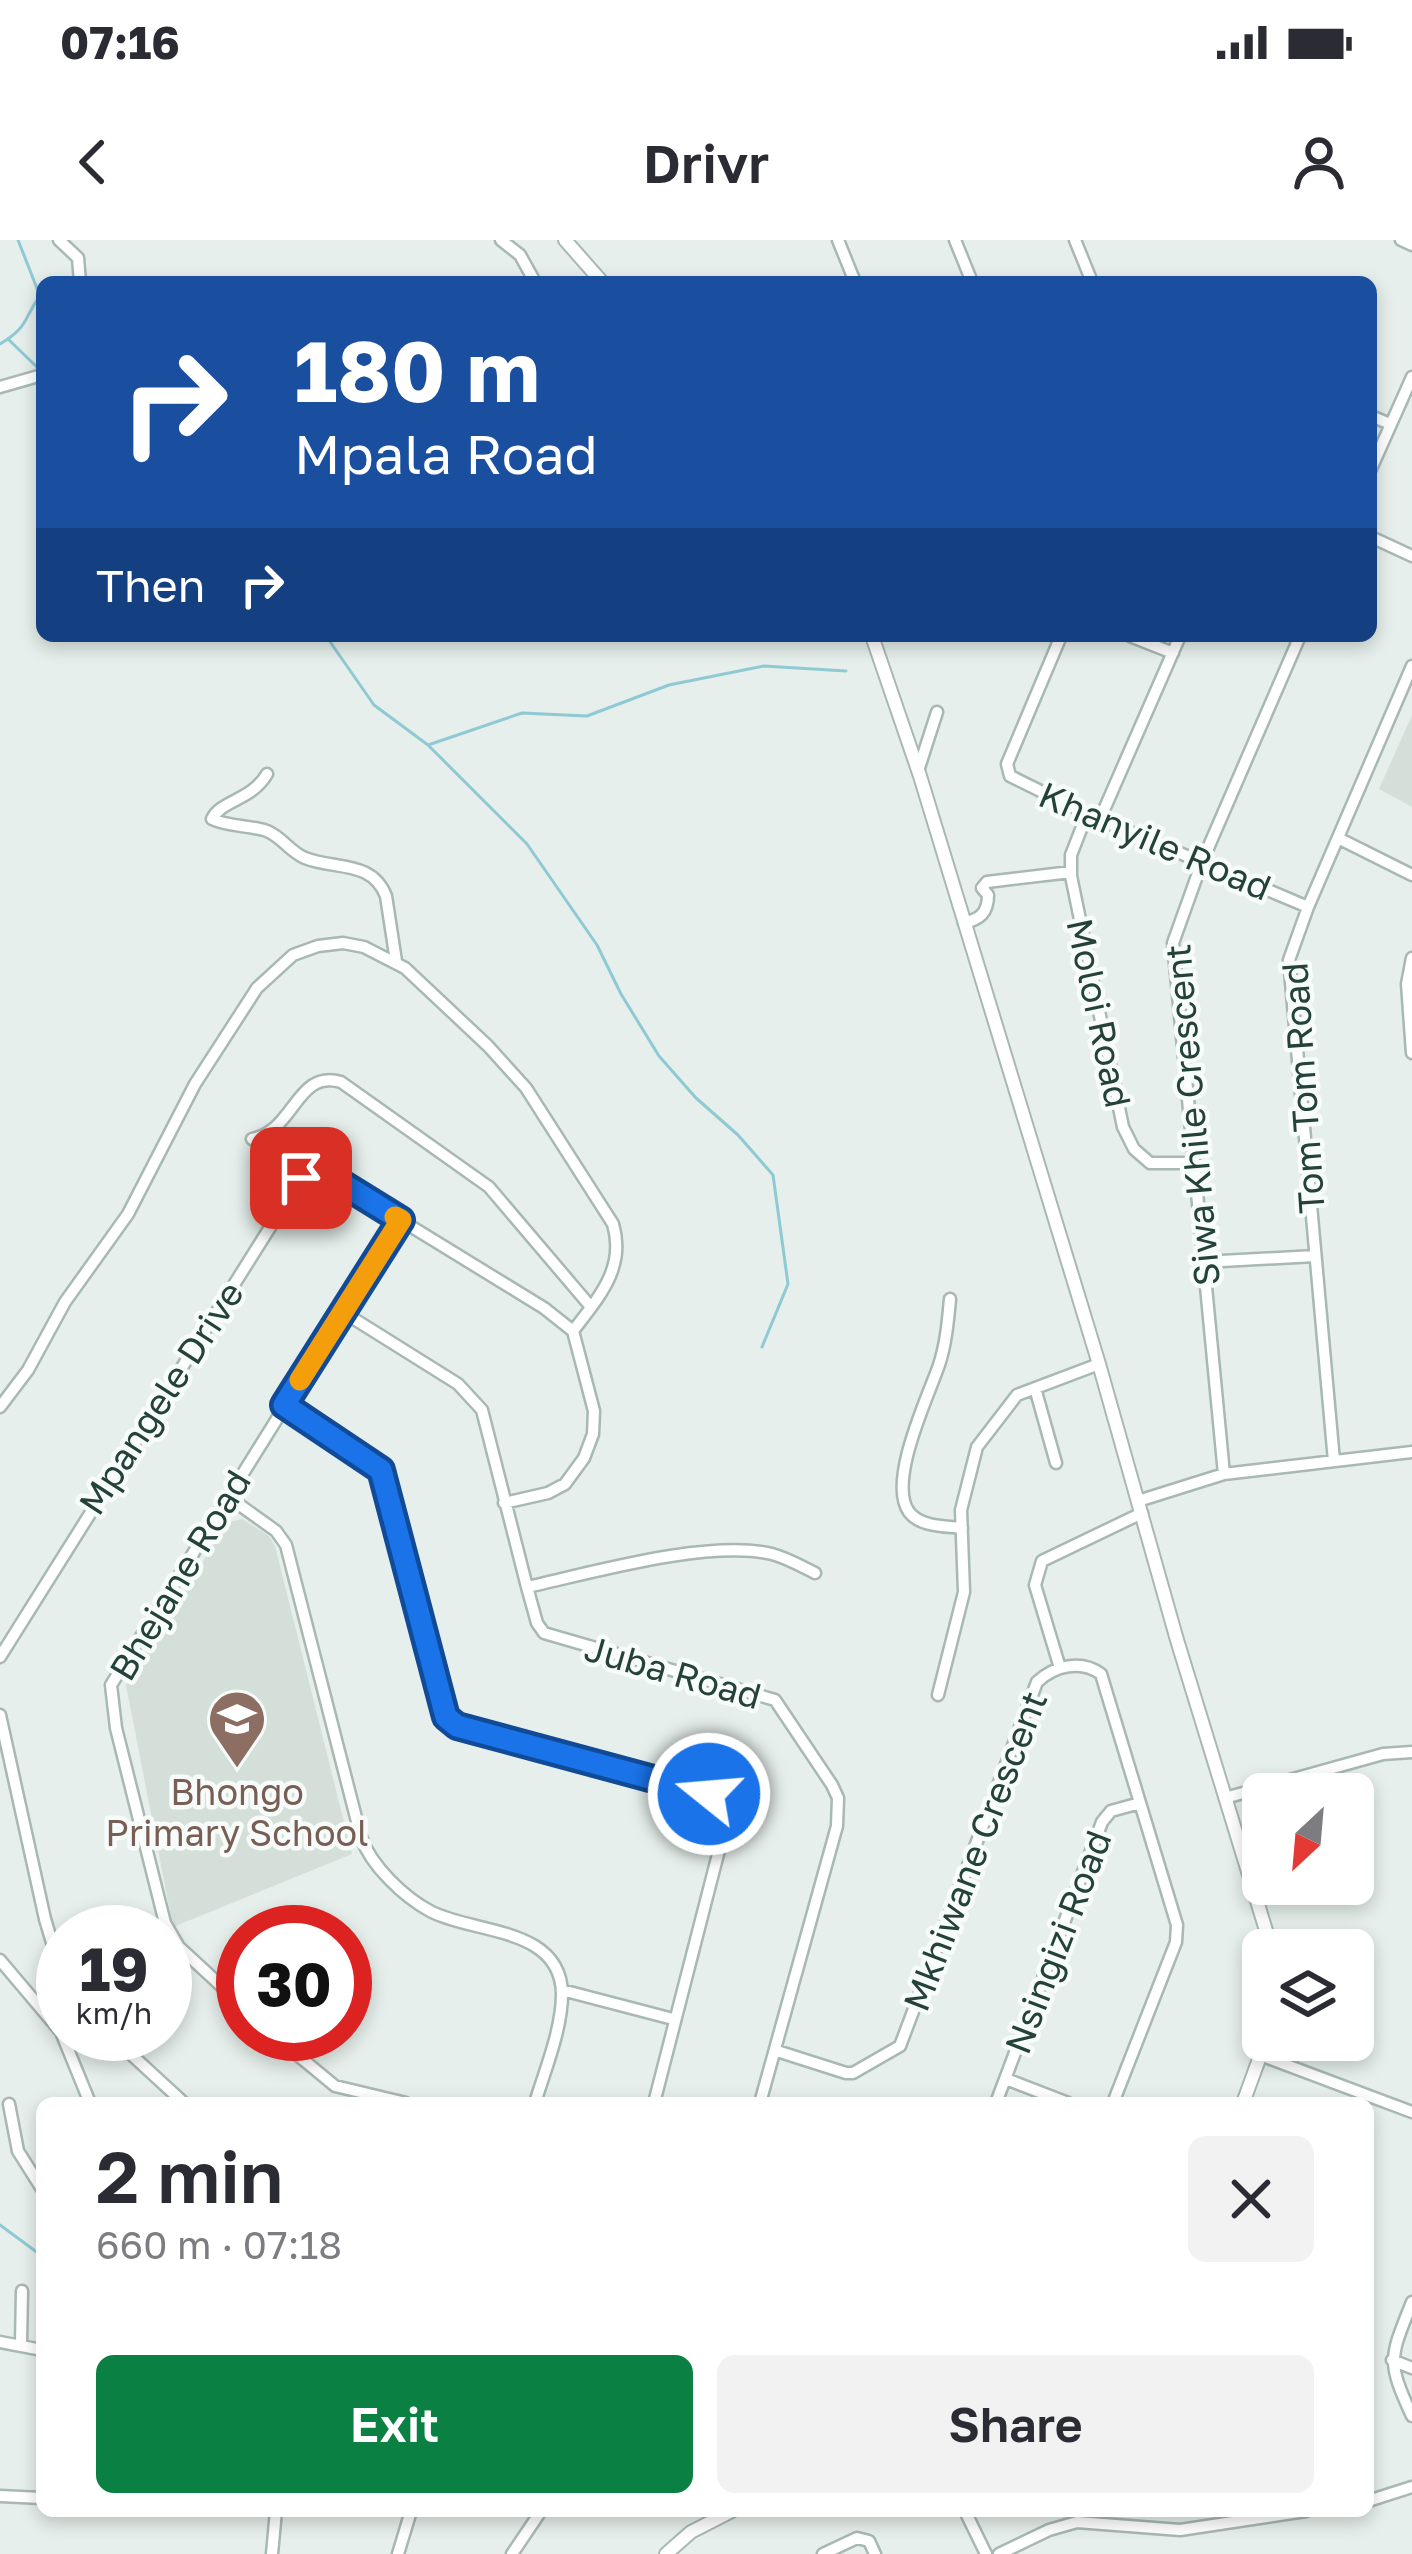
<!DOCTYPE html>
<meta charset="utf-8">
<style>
:root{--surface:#fff;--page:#f2f2f3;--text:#2b2b33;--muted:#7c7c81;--accent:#0b8043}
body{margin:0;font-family:"Golos Text",sans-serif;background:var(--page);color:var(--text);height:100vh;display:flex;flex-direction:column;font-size:45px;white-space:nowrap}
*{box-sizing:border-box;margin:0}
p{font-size:39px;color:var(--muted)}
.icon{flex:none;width:66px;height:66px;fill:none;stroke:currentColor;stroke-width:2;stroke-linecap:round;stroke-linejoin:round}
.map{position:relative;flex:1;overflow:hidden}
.panel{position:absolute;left:36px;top:1857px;width:1338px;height:420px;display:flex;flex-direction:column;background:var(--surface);border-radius:18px;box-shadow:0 6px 18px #0003}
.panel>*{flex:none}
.hud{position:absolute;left:36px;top:36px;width:1341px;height:366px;border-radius:18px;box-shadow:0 6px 18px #0003;background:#1a4fa0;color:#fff;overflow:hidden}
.needle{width:78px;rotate:206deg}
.controls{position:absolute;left:1242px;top:1533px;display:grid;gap:24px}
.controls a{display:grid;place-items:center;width:132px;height:132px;border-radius:18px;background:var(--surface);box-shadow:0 6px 18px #0003;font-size:60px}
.speed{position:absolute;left:36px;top:1665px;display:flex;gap:24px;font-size:60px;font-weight:700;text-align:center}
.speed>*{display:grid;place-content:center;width:156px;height:156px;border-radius:50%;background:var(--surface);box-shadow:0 6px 18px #0003;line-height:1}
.speed small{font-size:30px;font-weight:400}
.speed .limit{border:18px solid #d22;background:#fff;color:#111}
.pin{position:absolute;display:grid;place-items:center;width:102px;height:102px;color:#fff;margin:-51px;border-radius:24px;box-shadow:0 6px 18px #0006}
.me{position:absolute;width:132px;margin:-66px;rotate:287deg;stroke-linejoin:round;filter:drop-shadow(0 0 9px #0008)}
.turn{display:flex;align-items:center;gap:42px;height:252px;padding:0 60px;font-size:54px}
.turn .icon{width:156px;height:156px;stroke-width:2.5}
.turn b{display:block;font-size:84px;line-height:102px}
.then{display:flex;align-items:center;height:114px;padding:0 60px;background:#0003;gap:24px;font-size:45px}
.round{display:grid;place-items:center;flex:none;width:126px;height:126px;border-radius:18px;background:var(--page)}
.headline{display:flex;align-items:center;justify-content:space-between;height:204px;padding:0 60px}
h1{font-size:72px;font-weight:600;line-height:90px}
.action{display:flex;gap:24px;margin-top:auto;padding:24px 60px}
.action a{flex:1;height:138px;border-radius:18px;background:var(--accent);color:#fff;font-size:48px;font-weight:600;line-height:138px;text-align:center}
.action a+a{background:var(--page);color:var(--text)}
.status{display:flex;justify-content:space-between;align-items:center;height:84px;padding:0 60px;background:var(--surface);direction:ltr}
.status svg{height:33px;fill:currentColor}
header{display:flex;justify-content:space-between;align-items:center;height:156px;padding:0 60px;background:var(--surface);font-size:54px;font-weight:600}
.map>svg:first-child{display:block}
.built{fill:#d4dfda}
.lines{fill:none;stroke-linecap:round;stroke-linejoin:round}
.stream{stroke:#8ec9d4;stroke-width:3}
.minor-casing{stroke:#a8b8b2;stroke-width:15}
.tertiary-casing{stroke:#a8b8b2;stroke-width:16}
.minor{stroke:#fff;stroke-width:10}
.tertiary{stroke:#fff;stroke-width:12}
.route-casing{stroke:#114b97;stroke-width:30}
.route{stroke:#1a73e8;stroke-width:21}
.slow{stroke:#f59e0b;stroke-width:21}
.labels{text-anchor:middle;stroke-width:9;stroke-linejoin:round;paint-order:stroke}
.street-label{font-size:36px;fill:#24423a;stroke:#f7fbf9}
.education-label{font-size:36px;fill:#785e54;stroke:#f7fbf9}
</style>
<div class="status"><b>07:16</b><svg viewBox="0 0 49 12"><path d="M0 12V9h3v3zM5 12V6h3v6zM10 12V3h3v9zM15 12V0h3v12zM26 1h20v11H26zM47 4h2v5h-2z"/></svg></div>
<header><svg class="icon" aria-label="back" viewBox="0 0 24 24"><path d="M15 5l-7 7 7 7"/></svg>Drivr<svg class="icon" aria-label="person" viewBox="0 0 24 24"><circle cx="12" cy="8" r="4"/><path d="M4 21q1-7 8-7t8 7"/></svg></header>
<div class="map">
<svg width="1412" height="2314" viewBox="0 0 1412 2314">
<rect width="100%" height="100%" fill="#e6efeb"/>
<path class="built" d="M1412,475v92l-33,-18z
M242,1279l27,17 6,10 77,308 -179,73 -47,-242 101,-162z"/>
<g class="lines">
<path class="stream" d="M8,99l32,31
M0,104c30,-18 23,-26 40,-48l-22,-56
M326,396l48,69 54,40 99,99 70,101 24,49 38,62 37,42 42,37 35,40 15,109 -26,63
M428,505l94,-32 65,3 82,-31 95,-19 82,5
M0,1985l42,31"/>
<g class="minor-casing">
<path id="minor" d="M59,0l19,18 2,24
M501,0l19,15 15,27
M838,0l17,42
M955,0l17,42
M1075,0l17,42
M1401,0l11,5
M0,147l42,-12
M1371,176l19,8
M1371,229l41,-92
M1371,297l41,19
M1061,396l-54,128 3,12 77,38 221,93
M1130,396l43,17
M918,531l19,-59
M267,534c-16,27 -46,26 -55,45 17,8 37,6 55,12 15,6 23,21 38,27 30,12 67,2 81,38l10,65
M1087,574l-16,41v21l52,251 11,22 16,14h42
M1100,579l80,-183
M1338,598l74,37
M964,683c16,-4 24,-10 24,-28l-6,-7 5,-6 84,-10
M1412,718l-5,26 5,69
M252,899c43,-8 44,-70 89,-57l148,105 102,120
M1203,1022l112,-6
M950,1059c-2,22 -4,45 -11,66 -11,32 -52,117 -30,147 11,15 36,14 53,16
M343,1072l115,72 24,26 45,177 10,36 7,10 231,67 57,85 6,13 -1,28 -77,277
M1035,1148l21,75
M284,1165l97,65 65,247 5,5 233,63c23,8 35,14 42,38l-72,280
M0,1167l28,-37 37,-68 63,-88 67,-130 62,-96 36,-33 25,-9 25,-3 21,4 41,21 83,78 38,42 87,136c13,44 -14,73 -40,107
M1334,1221l-45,-501 19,-53 104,-241
M1224,1234l-51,-531 29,-81 98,-226
M227,1256l49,35 10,14 75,292c10,29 43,60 69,74 43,23 131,15 132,83 0,35 -17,76 -27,109
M1138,1261l86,-27 188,-22
M527,1347c64,-14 181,-48 245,-33 15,4 29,12 43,19
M0,1417l301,-479 13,-7 10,2 220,135 29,23 21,80 -1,23 -9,24 -19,26 -17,9 -44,10
M1060,1428l-25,-83 7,-24 100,-48
M938,1455l26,-103 -3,-82 16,-63 40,-52 82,-31
M0,1475l45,204 18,60
M1225,1558l158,-44 29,-2
M0,1720l61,72 29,71
M562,1750l111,29
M243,1766l-64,-59 -14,-24 -49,-195 -5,-43 290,-465
M109,1794l75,69
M272,1794l63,52 71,17
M777,1811l69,22h7l47,-27 137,-364c17,-16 44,-23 64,-8l76,251 -1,17 -63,161
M1260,1815l152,57
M1006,1839l62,24
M996,1863l106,-281 9,-11 29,-8
M9,1864l9,47 24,38
M1412,2062c-22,56 -26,58 0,114
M0,2102l42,8
M21,2104l1,-53
M1392,2120l20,8
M0,2256l42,2
M1368,2261l44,-14
M965,2271l21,43
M272,2314l4,-43
M398,2314l13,-43
M512,2314l29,-43
M823,2314l34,-16 12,3 6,13
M999,2314l50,-24 28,-8 103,8 126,-19"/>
</g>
<g class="tertiary-casing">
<path id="tertiary" d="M565,0l37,42
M872,396l48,140 179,588 78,276 95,310
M1243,1863l23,-63
M666,2314l25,-22 41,-21"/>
</g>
<use href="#minor" class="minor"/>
<use href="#tertiary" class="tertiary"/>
</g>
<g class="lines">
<g class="route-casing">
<path id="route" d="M301,938l13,-7 11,2 76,47 -117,185 97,65 65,247 11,9 252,68"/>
</g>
<use href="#route" class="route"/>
<path class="slow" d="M300,1140l101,-160 -6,-3"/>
</g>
<defs>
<g id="school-pin" transform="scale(3)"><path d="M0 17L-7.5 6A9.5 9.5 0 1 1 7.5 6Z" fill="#8d6e63" stroke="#f7fbf9"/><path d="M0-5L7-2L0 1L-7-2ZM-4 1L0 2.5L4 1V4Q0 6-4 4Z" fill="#fff"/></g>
</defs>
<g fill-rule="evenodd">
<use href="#school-pin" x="237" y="1479"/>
</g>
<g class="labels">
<g class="street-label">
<text transform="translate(1155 601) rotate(23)" y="13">Khanyile Road</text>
<text transform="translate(1099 773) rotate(78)" y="13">Moloi Road</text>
<text transform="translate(1303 848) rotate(-94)" y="13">Tom Tom Road</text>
<text transform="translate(1192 875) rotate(-95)" y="13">Siwa Khile Crescent</text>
<text transform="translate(161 1158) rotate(-57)" y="13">Mpangele Drive</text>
<text transform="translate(180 1335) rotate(-59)" y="13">Bhejane Road</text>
<text transform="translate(673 1432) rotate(16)" y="13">Juba Road</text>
<text transform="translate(975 1611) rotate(-69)" y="13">Mkhiwane Crescent</text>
<text transform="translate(1058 1702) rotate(-69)" y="13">Nsingizi Road</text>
</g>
<g class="education-label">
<text x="237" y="1565">Bhongo<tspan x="237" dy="41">Primary School</tspan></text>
</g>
</g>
</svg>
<div class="controls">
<a><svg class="needle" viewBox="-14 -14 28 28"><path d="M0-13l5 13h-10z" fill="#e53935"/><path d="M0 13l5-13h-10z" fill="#7c7c81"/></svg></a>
<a><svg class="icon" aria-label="layers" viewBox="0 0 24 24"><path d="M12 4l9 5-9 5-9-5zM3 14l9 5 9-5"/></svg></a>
</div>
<div class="speed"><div>19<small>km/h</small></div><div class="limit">30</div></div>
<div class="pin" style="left:301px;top:938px;background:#d93025"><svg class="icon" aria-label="arrive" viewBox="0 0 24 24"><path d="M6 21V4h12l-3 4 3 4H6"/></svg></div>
<svg class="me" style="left:709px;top:1554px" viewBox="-20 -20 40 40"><circle r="17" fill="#1a73e8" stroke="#fff" stroke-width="3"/><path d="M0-11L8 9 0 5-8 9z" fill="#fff"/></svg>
<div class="hud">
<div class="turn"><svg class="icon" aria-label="right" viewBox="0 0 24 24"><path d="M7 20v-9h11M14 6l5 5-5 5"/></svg><div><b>180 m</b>Mpala Road</div></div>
<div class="then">Then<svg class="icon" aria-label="right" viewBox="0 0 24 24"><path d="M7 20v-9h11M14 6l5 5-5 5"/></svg></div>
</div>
<section class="panel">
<div class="headline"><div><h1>2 min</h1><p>660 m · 07:18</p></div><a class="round"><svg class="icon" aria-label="close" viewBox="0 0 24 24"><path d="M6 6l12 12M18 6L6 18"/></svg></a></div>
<div class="action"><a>Exit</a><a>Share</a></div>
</section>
</div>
